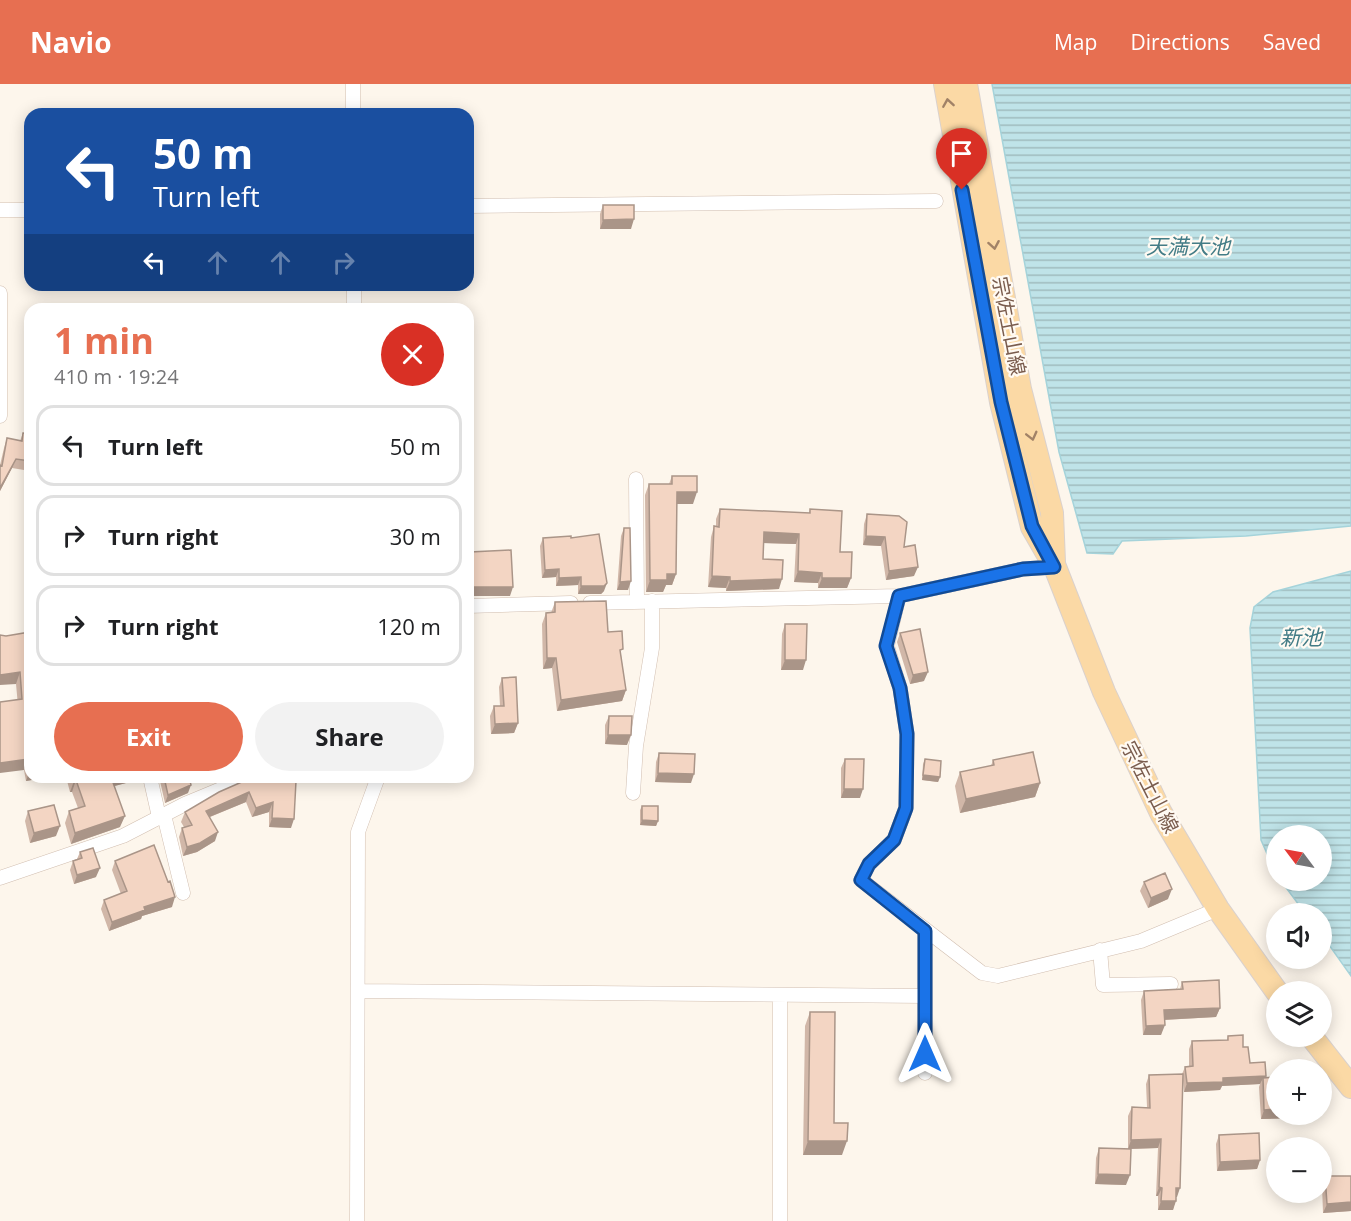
<!DOCTYPE html>
<meta charset="utf-8">
<style>
:root{--surface:#fff;--page:#f2f2f2;--text:#202124;--muted:#757577;--line:#e0e0e0;--accent:#e76f51}
body{margin:0;font-family:"Open Sans","Noto Sans JP",sans-serif;background:var(--page);color:var(--text);height:100vh;display:flex;flex-direction:column;font-size:22px;white-space:nowrap}
*{box-sizing:border-box;margin:0}
p{font-size:20px;color:var(--muted)}
.icon{flex:none;width:33px;height:33px;fill:none;stroke:currentColor;stroke-width:2;stroke-linecap:round;stroke-linejoin:round}
.map{position:relative;flex:1;overflow:hidden}
.details{position:absolute;left:24px;top:219px;width:450px;height:480px;display:flex;flex-direction:column;background:var(--surface);border-radius:18px;box-shadow:0 3px 15px #0003}
.details>*{flex:none}
.banner{position:absolute;left:24px;top:24px;width:450px;height:183px;border-radius:18px;box-shadow:0 3px 15px #0003;background:#1a4fa0;color:#fff;overflow:hidden}
.needle{width:39px;rotate:302deg}
.buttons{position:absolute;left:1266px;top:741px;display:grid;gap:12px}
.buttons a{display:grid;place-items:center;width:66px;height:66px;border-radius:50%;background:var(--surface);box-shadow:0 3px 15px #0003;font-size:30px}
.pin{position:absolute;display:grid;place-items:center;width:51px;height:51px;color:#fff;margin:-62px -26px;border-radius:50% 50% 50% 0;rotate:-45deg;box-shadow:0 0 6px #0007}
.pin .icon{rotate:45deg}
.me{position:absolute;width:66px;margin:-33px;rotate:0deg;stroke-linejoin:round;filter:drop-shadow(0 0 4px #0008)}
.turn{display:flex;align-items:center;gap:21px;height:126px;padding:0 30px;font-size:27px}
.turn .icon{width:78px;height:78px;stroke-width:2.5}
.turn b{display:block;font-size:42px;line-height:51px}
.lanes{display:flex;align-items:center;height:57px;padding:0 30px;background:#0003;justify-content:center;gap:30px;direction:ltr}
.lanes .off{opacity:.35}
.round{display:grid;place-items:center;flex:none;width:63px;height:63px;border-radius:32px;background:var(--page)}
.headline{display:flex;align-items:center;justify-content:space-between;height:102px;padding:0 30px}
h1{font-size:36px;font-weight:700;line-height:45px;color:var(--accent)}
.button{display:flex;gap:12px;margin-top:auto;padding:12px 30px}
.button a{flex:1;height:69px;border-radius:36px;background:var(--accent);color:#fff;font-size:24px;font-weight:700;line-height:69px;text-align:center}
.button a+a{background:var(--page);color:var(--text)}
ul{padding:0;list-style:none}
li{display:flex;align-items:center;gap:18px;height:81px;margin:0 12px 9px;padding:0 18px;border:3px solid var(--line);border-radius:18px}
li div{flex:1}
li b{display:block;font-size:22px}
li em{font-style:normal}
header{display:flex;align-items:center;gap:36px;box-sizing:border-box;height:84px;padding:0 30px;background:var(--accent);color:#fff}
header strong{font-size:28px}
nav{display:flex;gap:33px;margin-inline-start:auto;font-size:21px}
.map>svg:first-child{display:block}
.water{fill:url(#water-rules);stroke:#a5d3da;stroke-width:1.5}
.lines{fill:none;stroke-linecap:round;stroke-linejoin:round}
.minor-casing{stroke:#d1beb0;stroke-width:15}
.primary-casing{stroke:#dad1cd;stroke-width:24}
.minor{stroke:#fff;stroke-width:14}
.primary{stroke:#fbd9a5;stroke-width:22}
.wall{fill:#d1b7a8}
.shaded-wall{fill:#aa9588}
.building{fill:#f3d5c3;stroke:#aa9588;stroke-width:1.5}
.oneway{stroke:#a18267}
.route-casing{stroke:#114b97;stroke-width:15}
.route{stroke:#1a73e8;stroke-width:10}
.labels{text-anchor:middle;stroke-width:4.5;stroke-linejoin:round;paint-order:stroke}
.street-label{font-size:20px;fill:#7a5c4d;stroke:#fffaf3}
.water-label{font-size:21px;font-style:italic;fill:#437c86;stroke:#fffaf3}
</style>
<header>
<strong>Navio</strong>
<nav><a>Map</a><a>Directions</a><a>Saved</a></nav>
</header>
<div class="map">
<svg width="1351" height="1137" viewBox="0 0 1351 1137">
<defs>
<pattern id="water-rules" width="6" height="5" patternUnits="userSpaceOnUse" patternTransform="scale(1.5)"><rect width="6" height="5" fill="#bfe3e8"/><path d="M0 2.5h6" fill="none" stroke="#a0bbbe"/></pattern>
</defs>
<rect width="100%" height="100%" fill="#fdf6ec"/>
<path class="water" d="M992,0h359v442l-105,10 -124,5 -9,13 -26,-1 -28,-101z
M1351,487v405l-29,-41v-21l-17,-1 -24,-32 41,-1v-44h-46v38l-15,-34 -11,-212 4,-21 19,-15z"/>
<g class="lines">
<g class="minor-casing">
<path id="minor" d="M353,0v30
M468,122l468,-5
M0,126h30
M354,201v24
M0,209v123
M636,395l1,123
M899,512l-12,50 13,42 7,46 -1,74 -12,32 -25,24 -8,16 121,93 16,3 143,-35 77,-32
M590,519l309,-7 124,-27 32,-2
M468,522l103,-3
M150,693l9,40
M633,709l3,-47 16,-98v-47
M164,731l19,78
M0,794l123,-42 62,-32 65,-27
M1100,866l3,35 68,-1
M358,907l567,5
M925,989v-142
M357,1137l1,-389 20,-55
M780,1137v-225"/>
</g>
<g class="primary-casing">
<path id="primary" d="M945,0l56,318 31,125 23,40 49,125 57,121 57,96 59,83
M966,0l54,305 32,124 2,49
M1311,952l40,51"/>
</g>
<use href="#minor" class="minor"/>
<use href="#primary" class="primary"/>
</g>
<path class="wall" d="M603,121l28,24h-31v-15z
M23,349l7,1v37l-18,-3 -12,23v-26l4,-17 3,-10 13,3z
M672,392l21,28h-16l-1,70 -4,11h-6l-3,7h-17l-1,-97 4,-11h20z
M720,425l89,4 1,-4 30,43 11,26 -4,10h-29v-5l-24,-1 2,-38 -32,-1 -1,16 16,30 -53,2v-3l-18,-1 3,-50 3,-11 2,1v-8z
M867,430l37,33 10,29 -28,4 -5,-34 -18,-1 1,-21z
M624,444l4,62h-11l4,-54z
M543,454h28l33,53 -3,3h-23v-9l-22,1v-9l-14,1 -2,-32z
M470,468l40,44h-42v-38z
M555,518l53,30 13,23 5,35 -4,11 -65,10 -5,-43 -9,1 -1,-45 4,-11h5z
M785,540l18,46h-22l1,-36z
M30,548v145h19l-23,4 -2,-11 -8,-86 -10,-48z
M900,549l24,48 -14,3 -13,-42z
M502,594l16,45 -4,10 -23,1 -1,-18 4,-10h6l-1,-19z
M609,632l18,29 -22,-1v-19z
M659,669l32,30 -36,-1 1,-20z
M845,675l15,39h-19v-30z
M925,675l15,18 -2,5 -16,-2 1,-16z
M993,676l47,23 -5,14 -75,16 -5,-27 5,-14 31,-6z
M66,693h62l-2,6 -12,3 6,41 -49,17 -6,-21 4,-12 9,-3 -6,-16h-2z
M162,693h27l-1,16 -23,10 -5,-22z
M260,695l31,49 -22,-1v-15l-17,5 -6,-15 -36,15 5,24 -18,11 -14,4 -4,-19 3,-9 2,-1 -3,-5 4,-10z
M642,722l16,15 -2,5 -16,-1v-15z
M28,727l28,25 -26,7 -5,-22z
M80,768l16,25 -22,7 -4,-14 3,-9 4,-2z
M115,777l57,46 -30,9 -1,3 -32,12 -8,-22 3,-9 17,-6 -9,-24z
M1144,798l24,17 -20,9 -8,-17z
M1182,898l38,26 -4,9 -52,3 -3,15h-18l-2,-35 3,-9 36,-2z
M810,928l24,111 8,32h-39l2,-129z
M1228,952l15,11 7,16 15,15 11,36h22l-1,4 -36,1 -2,-32 1,-3 -38,2 -2,4 -36,2 -1,-11 -6,116h-1l-3,13h-15v-14h-2l2,-48 -30,1v-33l4,-9h15l-1,-23 3,-9 33,-1 3,-7 4,-1v-17l3,-8 35,-1z
M1219,1051l41,25 -3,9 -40,2 -1,-27z
M1099,1064l27,37 -31,-1 1,-26z
M1325,1092h26v35l-28,2 -1,-27z"/>
<path class="shaded-wall" d="M634,135l-3,10h-31l3,-9z
M16,375l-4,9 -12,23v-3z
M677,408h20l-4,12h-20z
M764,448l35,2 -3,10 -36,-1z
M866,452l19,1 -4,9 -18,-1z
M918,483l-4,9 -28,4 3,-9z
M559,485l-3,8 -14,1 3,-8z
M798,487l24,2 -4,10 -24,-1z
M667,490h9l-4,11h-6l-3,7h-17l4,-12z
M712,492l18,1 -4,11 -18,-1z
M581,493l-3,8 -22,1 3,-8z
M822,494h29l-4,10h-29z
M782,495l-3,10 -53,2 4,-10z
M631,497l-3,9h-11l3,-8z
M607,499l-3,8 -3,3h-23l3,-8z
M471,503h42l-3,9h-42z
M547,574h9l-4,10 -9,1z
M785,576h21l-3,10h-22z
M20,588l-4,12 -16,1v-10z
M928,588l-4,9 -14,3 3,-9z
M626,606l-4,11 -65,10 4,-11z
M518,639l-4,10 -23,1 4,-10z
M608,651h23l-4,10 -22,-1z
M28,675l-4,11 -24,3v-10z
M30,686v7h19l-23,4z
M658,689l36,1 -3,9 -36,-1z
M923,691l17,2 -2,5 -16,-2z
M111,693h17l-2,6 -19,5z
M76,696l-4,12h-2l4,-11z
M1040,699l-5,14 -75,16 6,-14z
M191,701l-3,8 -23,10 3,-8z
M844,705h19l-3,9h-19z
M249,708l-3,10 -44,18 4,-9z
M273,718l-4,10 -17,5 4,-9z
M125,732l-5,11 -49,17 4,-11z
M272,734l22,1 -3,9 -22,-1z
M642,736l16,1 -2,5 -16,-1z
M60,742l-4,10 -26,7 4,-10z
M218,748l-3,9 -18,11 -14,4 4,-9z
M100,784l-4,9 -22,7 3,-9z
M1172,805l-4,10 -20,9 3,-10z
M175,813l-3,10 -30,9 -1,3 -32,12 3,-9 32,-15z
M1220,924l-4,9 -55,3 3,-10z
M1165,941l-4,10h-18l3,-9z
M1266,992l-3,7v-5l-3,6 -38,2 -2,4 -36,2 3,-9 36,-5z
M1276,1025v5h22l-1,4 -36,1 3,-9z
M1161,1055l-3,9 -30,1 3,-9z
M808,1057h39l-5,14h-39z
M1260,1076l-3,9 -40,2 3,-9z
M1098,1090l32,1 -4,10 -31,-1z
M1159,1103l3,1 -4,8h-2z
M1176,1104h4l-3,9h-4z
M1161,1117h15l-3,9h-15z
M1351,1118v9l-28,2 4,-9z"/>
<path class="building" d="M603,121h31v14l-31,1z
M23,349l7,1v27l-14,-2 -16,29v-23l2,1 5,-28 15,3z
M672,392h25v16h-20l-1,82h-9v6h-17l-1,-96h23z
M720,425l90,4v-4l32,2 -2,41h12l-1,26h-29v-5l-24,-2 1,-37 -35,-2 -1,27 20,1 -1,19 -52,2v-4l-18,-1 2,-50 5,1z
M867,430l32,2 8,6 -3,25 11,-2 3,22 -29,4 -4,-34 -19,-1z
M624,444h6l1,53 -11,1z
M599,450l8,49 -3,3h-23v-9l-22,1v-9l-14,1 -2,-32 28,-2v2z
M511,466l2,37h-42l-1,-35z
M606,517l2,31 14,-1 1,18 -3,1 6,40 -65,10 -5,-42h-9l-1,-45 9,-1v-10z
M785,540h22l-1,36h-21z
M920,545l8,43 -15,3 -13,-42z
M30,548v137l-2,-10 -28,4v-61l22,-3 -2,-27 -20,3v-40l6,1z
M516,593l2,46 -23,1 -1,-18h10l-2,-28z
M609,632h23l-1,19h-23z
M1033,668l7,31 -74,16 -6,-27 34,-7 -1,-5z
M659,669l36,1 -1,20 -36,-1z
M845,675h19l-1,30h-19z
M925,675l16,2 -1,16 -17,-2z
M73,693h38l14,39 -50,17 -6,-22 16,-5 -9,-26 -2,1z
M164,693h25l2,8 -23,10z
M253,693h6l1,2 36,2 -2,38 -22,-1 1,-16 -17,6 -7,-16 -43,19 12,21 -18,11 -13,4 -5,-19 10,-3 -7,-13 34,-20z
M54,721l6,21 -26,7 -6,-22z
M642,722h16v15l-16,-1z
M154,761l14,37 2,-1 5,16 -31,10 1,3 -33,12 -8,-22 23,-9 -12,-30z
M93,764l7,20 -23,7 -4,-14 9,-3 -2,-6z
M1165,789l7,16 -21,9 -7,-16z
M1219,896l1,28 -56,2 1,15 -19,1 -2,-35 39,-2 -1,-7z
M810,928h25l-1,111h14l-1,18h-39z
M1243,951v12h5l2,16 15,-1 1,14 -43,2v4l-36,1 -2,-16 8,-1 -1,-25 36,-1v-4z
M1183,990l-3,114h-4v13h-15l1,-13 -3,-1 2,-48 -30,1 1,-33 18,1 -1,-33z
M1276,993v32l-12,1 -1,-32z
M1259,1049l1,27 -40,2 -1,-27z
M1099,1064l32,1 -1,26 -32,-1z
M1325,1092h26v26l-24,2z"/>
<defs><path id="oneway-chevron" d="M-2-3.5L2.5 0L-2 3.5" fill="none" stroke-width="1.6" stroke-linecap="round" stroke-linejoin="round" transform="scale(1.5)"/></defs>
<g class="oneway">
<use href="#oneway-chevron" transform="translate(948 19) rotate(-99)"/>
<use href="#oneway-chevron" transform="translate(994 161) rotate(80)"/>
<use href="#oneway-chevron" transform="translate(1032 352) rotate(76)"/>
</g>
<g class="lines">
<g class="route-casing">
<path id="route" d="M925,970v-123l-64,-51 8,-16 25,-24 12,-32 1,-74 -7,-46 -14,-42 13,-50 124,-27 31,-2 -22,-41 -31,-124 -39,-212"/>
</g>
<use href="#route" class="route"/>
</g>
<g class="labels">
<g class="street-label">
<text transform="translate(1009 242) rotate(79)" y="7">宗佐土山線</text>
<text transform="translate(1150 703) rotate(63)" y="7">宗佐土山線</text>
</g>
<g class="water-label">
<text x="1188" y="170">天満大池</text>
<text x="1301" y="561">新池</text>
</g>
</g>
</svg>
<div class="buttons">
<a><svg class="needle" viewBox="-14 -14 28 28"><path d="M0-13l5 13h-10z" fill="#e53935"/><path d="M0 13l5-13h-10z" fill="#757577"/></svg></a>
<a><svg class="icon" aria-label="sound" viewBox="0 0 24 24"><path d="M4 9h4l5-4v14l-5-4H4zM17 9q2 3 0 6"/></svg></a>
<a><svg class="icon" aria-label="layers" viewBox="0 0 24 24"><path d="M12 4l9 5-9 5-9-5zM3 14l9 5 9-5"/></svg></a>
<a>+</a>
<a>−</a>
</div>
<div class="pin" style="left:962px;top:106px;background:#d93025"><svg class="icon" aria-label="arrive" viewBox="0 0 24 24"><path d="M6 21V4h12l-3 4 3 4H6"/></svg></div>
<svg class="me" style="left:925px;top:970px" viewBox="-20 -20 40 40"><path d="M0-17L14 15 0 8-14 15z" fill="#1a73e8" stroke="#fff" stroke-width="4"/></svg>
<div class="banner">
<div class="turn"><svg class="icon" aria-label="left" viewBox="0 0 24 24"><path d="M17 20v-9H6M10 6l-5 5 5 5"/></svg><div><b>50 m</b>Turn left</div></div>
<div class="lanes"><svg class="icon" aria-label="left" viewBox="0 0 24 24"><path d="M17 20v-9H6M10 6l-5 5 5 5"/></svg><svg class="icon off" aria-label="ahead" viewBox="0 0 24 24"><path d="M12 20V5M6 11l6-6 6 6"/></svg><svg class="icon off" aria-label="ahead" viewBox="0 0 24 24"><path d="M12 20V5M6 11l6-6 6 6"/></svg><svg class="icon off" aria-label="right" viewBox="0 0 24 24"><path d="M7 20v-9h11M14 6l5 5-5 5"/></svg></div>
</div>
<section class="details">
<div class="headline"><div><h1>1 min</h1><p>410 m · 19:24</p></div><a class="round" style="background:#d93025;color:#fff"><svg class="icon" aria-label="close" viewBox="0 0 24 24"><path d="M6 6l12 12M18 6L6 18"/></svg></a></div>
<ul>
<li><svg class="icon" aria-label="left" viewBox="0 0 24 24"><path d="M17 20v-9H6M10 6l-5 5 5 5"/></svg><div><b>Turn left</b></div><em>50 m</em></li>
<li><svg class="icon" aria-label="right" viewBox="0 0 24 24"><path d="M7 20v-9h11M14 6l5 5-5 5"/></svg><div><b>Turn right</b></div><em>30 m</em></li>
<li><svg class="icon" aria-label="right" viewBox="0 0 24 24"><path d="M7 20v-9h11M14 6l5 5-5 5"/></svg><div><b>Turn right</b></div><em>120 m</em></li>
</ul>
<div class="button"><a>Exit</a><a>Share</a></div>
</section>
</div>
